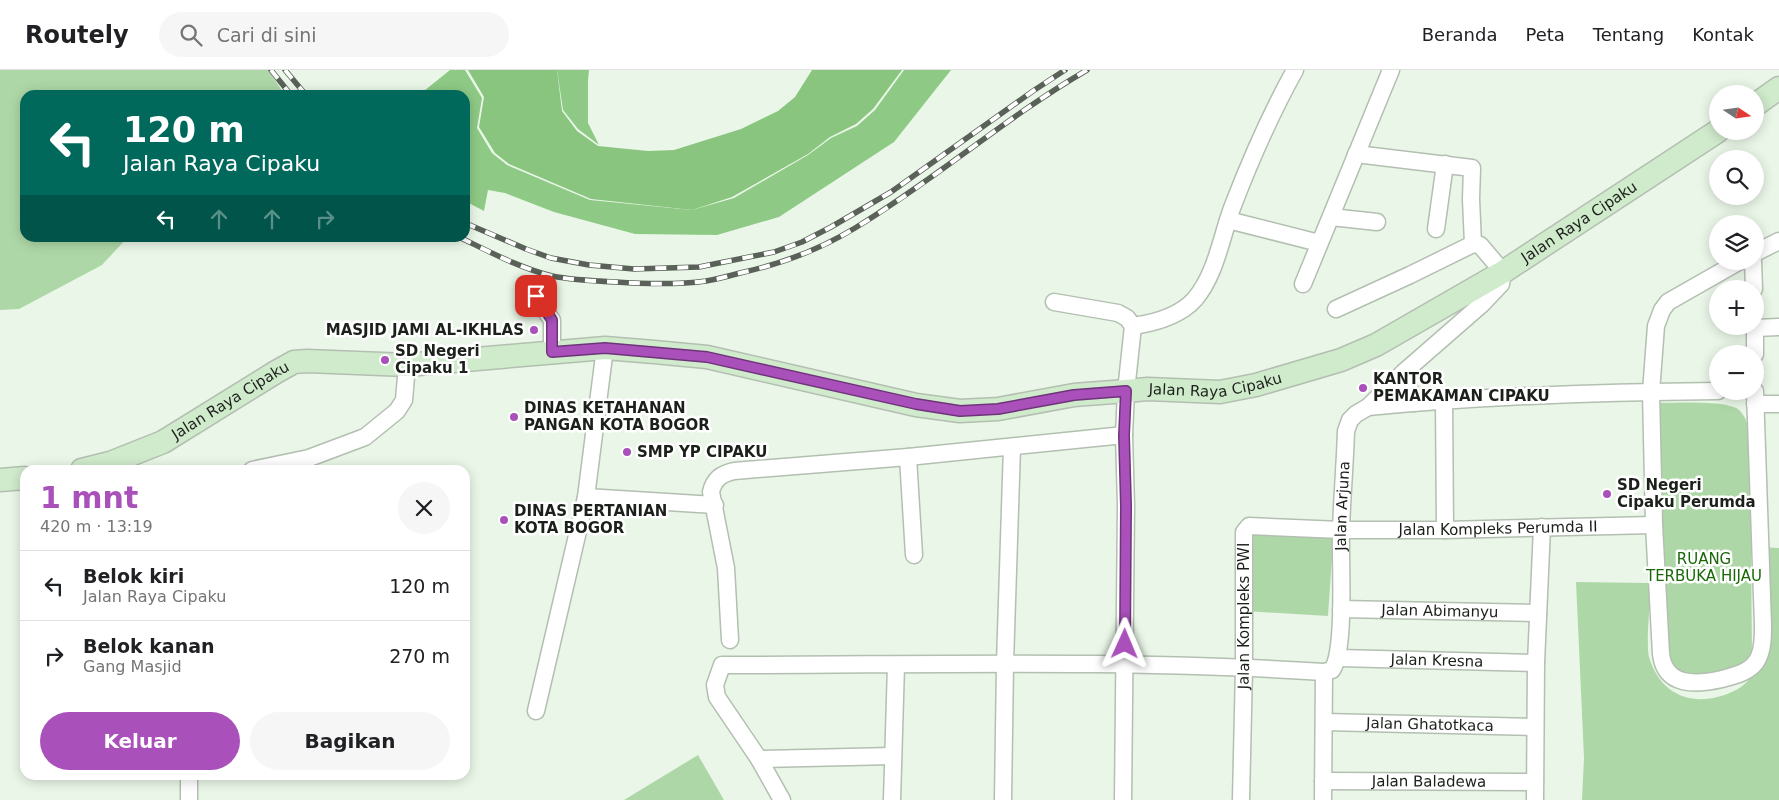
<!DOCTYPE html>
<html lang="id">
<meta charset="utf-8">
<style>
:root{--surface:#fff;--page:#f6f6f6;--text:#202124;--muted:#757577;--line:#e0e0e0;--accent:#aa50bb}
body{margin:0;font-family:"DejaVu Sans",sans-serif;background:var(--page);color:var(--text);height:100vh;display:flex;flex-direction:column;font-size:19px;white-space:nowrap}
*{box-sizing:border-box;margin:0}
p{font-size:16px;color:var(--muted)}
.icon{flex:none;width:28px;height:28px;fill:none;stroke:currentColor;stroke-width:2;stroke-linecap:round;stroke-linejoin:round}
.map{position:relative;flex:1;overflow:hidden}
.side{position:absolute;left:20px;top:395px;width:450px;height:315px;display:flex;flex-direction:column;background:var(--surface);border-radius:15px;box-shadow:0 2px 12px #0003}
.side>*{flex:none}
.hud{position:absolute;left:20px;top:20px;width:450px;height:152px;border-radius:15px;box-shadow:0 2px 12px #0003;background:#00695c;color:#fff;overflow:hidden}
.needle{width:32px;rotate:103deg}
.controls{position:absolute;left:1709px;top:15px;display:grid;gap:10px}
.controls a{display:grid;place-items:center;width:55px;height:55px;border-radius:50%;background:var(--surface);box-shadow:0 2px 12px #0003;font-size:25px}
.pin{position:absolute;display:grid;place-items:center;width:42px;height:42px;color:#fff;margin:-21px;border-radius:10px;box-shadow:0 2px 8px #0006}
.me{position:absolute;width:55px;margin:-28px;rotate:1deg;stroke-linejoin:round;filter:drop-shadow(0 0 4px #0008)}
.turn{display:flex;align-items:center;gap:18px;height:105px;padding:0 20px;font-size:22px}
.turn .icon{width:65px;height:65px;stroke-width:2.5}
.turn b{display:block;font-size:35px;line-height:42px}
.lanes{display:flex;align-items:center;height:48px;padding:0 20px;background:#0003;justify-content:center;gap:25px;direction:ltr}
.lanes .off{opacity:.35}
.round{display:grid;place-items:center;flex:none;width:52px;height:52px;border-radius:26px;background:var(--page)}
.headline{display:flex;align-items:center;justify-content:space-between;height:85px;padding:0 20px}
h1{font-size:30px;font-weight:600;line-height:38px;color:var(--accent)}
.button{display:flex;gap:10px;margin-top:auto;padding:10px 20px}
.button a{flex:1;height:58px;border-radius:30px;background:var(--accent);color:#fff;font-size:20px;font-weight:600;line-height:58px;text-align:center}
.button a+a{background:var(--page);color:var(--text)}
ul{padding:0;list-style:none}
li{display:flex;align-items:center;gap:15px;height:70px;padding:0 20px;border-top:1px solid var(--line)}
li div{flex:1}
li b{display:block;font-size:19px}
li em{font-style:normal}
header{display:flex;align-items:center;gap:30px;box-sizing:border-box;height:70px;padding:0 25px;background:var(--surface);border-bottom:1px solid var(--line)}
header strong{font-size:24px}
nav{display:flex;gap:28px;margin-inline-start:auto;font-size:18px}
.search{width:350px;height:45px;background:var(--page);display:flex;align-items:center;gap:12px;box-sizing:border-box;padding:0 18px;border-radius:28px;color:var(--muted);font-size:19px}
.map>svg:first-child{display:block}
.green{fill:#aed7a7}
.forest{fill:#8eca85}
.water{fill:#8ac580}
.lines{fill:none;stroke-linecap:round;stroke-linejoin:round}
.street-casing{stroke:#b3bfb1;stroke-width:19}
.secondary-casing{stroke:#b3bfb1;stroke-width:25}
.street{stroke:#fff;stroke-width:16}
.secondary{stroke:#d0eacc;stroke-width:22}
.rail-casing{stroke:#5a6158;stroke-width:5.5}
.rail{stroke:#fff;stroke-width:4;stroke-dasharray:11;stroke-linecap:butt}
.route-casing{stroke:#6e347a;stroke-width:12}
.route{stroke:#aa50bb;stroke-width:9}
.poi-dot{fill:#aa50bb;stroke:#fff;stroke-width:2}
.labels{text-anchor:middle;stroke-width:5;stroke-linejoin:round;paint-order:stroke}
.street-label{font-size:15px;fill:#1b201a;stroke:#fff}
.poi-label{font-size:15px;font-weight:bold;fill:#1b201a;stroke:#fff;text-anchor:start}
.park-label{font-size:15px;fill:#186808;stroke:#fff}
</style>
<header>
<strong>Routely</strong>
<div class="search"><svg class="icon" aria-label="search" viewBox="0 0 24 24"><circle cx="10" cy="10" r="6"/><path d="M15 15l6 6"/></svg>Cari di sini</div>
<nav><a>Beranda</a><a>Peta</a><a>Tentang</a><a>Kontak</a></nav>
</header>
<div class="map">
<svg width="1779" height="730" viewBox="0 0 1779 730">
<rect width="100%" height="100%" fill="#eaf7e8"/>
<path class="green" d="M0,0h268l17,25h-260v143h102l-25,27 -83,44 -19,1z
M1658,333c17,0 70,-3 81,7 7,6 9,16 11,25l2,221 -5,9 -48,22 -35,-22z
M1249,456l85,2 -6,88 -83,-5z
M1763,477l16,1v252h-197l2,-42 -8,-176 72,1 2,8c0,14 -4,55 -1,66 13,43 51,52 89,32 7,-4 13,-12 19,-18z
M698,685l26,45h-100z"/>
<path class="forest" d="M450,0h15l17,28 -5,30 15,25 15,12 83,35 102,10 42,-12 74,-43 23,-17 26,-12 18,-16 29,-40h47l-57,72 -115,75 -62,18 -82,-1 -81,-22 -49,-19 -17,-3 -4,21 -19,-10v-106h-46z
M557,0h32l-1,10v43l11,22 -21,-16 -15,-19z"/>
<path class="water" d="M468,0h89l5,41 15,20 21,15 50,5 26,-1 67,-21 37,-18 17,-14 17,-27h90l-29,39 -17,15 -26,13 -22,17 -76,43 -40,13 -101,-11 -82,-35 -14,-11 -16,-26 5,-30z"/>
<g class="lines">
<g class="street-casing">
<g id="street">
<path d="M1331,147l46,5"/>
<path d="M1228,150l91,23"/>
<path d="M1436,159l9,-65"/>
<path d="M1755,183l24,-12"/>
<path d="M1740,191l-72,41 -6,8 -6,16 -5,66 3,133 7,129c4,33 35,31 61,25 11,-3 26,-6 34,-17 7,-10 7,-25 7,-37l-8,-234"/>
<path d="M1753,191l1,28"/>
<path d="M1303,214l88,-214"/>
<path d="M536,225l5,10 11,15v32"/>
<path d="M1054,232l64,11 9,5 6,8 -7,65 -2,44 2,71 -3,294"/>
<path d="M1336,239l74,-34 63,-31"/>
<path d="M1133,256c21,-3 47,-10 62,-27 21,-25 26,-61 37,-91 18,-47 38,-93 63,-138"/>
<path d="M1755,258l24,-1"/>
<path d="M1755,284v-28"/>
<path d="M1404,302l10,31"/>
<path d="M1444,330l1,130"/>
<path d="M1755,334h24"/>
<path d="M1368,337c116,-11 233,-15 350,-16"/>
<path d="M908,387l6,98"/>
<path d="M252,400l57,-12 56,-21 32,-26 7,-11 3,-35"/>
<path d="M586,427l129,8"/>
<path id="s1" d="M1341,539l197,4"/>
<path d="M730,570l-4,-72 -15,-76c3,-13 10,-18 23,-21l174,-14 216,-22"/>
<path id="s2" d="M1338,588l198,5"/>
<path d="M536,641l50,-214 19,-149"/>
<path id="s3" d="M1324,652l211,5"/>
<path d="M759,689l134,-3"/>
<path id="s4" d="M1323,711l212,1"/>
<path d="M189,730v-25"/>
<path id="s5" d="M782,730l-23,-41 -42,-62 -2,-12 7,-20c201,0 402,-6 602,7l8,-2c14,-20 8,-111 9,-140 1,-33 4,-66 5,-99l4,-11 6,-6 12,-7 36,-35 78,-68 19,-20 2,-12 -23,-27 -7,-1 -2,-45 1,-31 -116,-14"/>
<path d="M892,730l4,-135"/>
<path d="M1003,730l2,-137 7,-216"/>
<path id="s6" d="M1241,730l3,-133v-135l5,-6 92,4h104l209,-5"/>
<path d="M1323,730l1,-128"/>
<path d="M1535,730l1,-137 6,-136"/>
</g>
</g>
<g class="secondary-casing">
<g id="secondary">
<path d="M1755,35l24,-17"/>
<path id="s7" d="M82,400l28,-7 53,-21 113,-70 18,-10 13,-1 100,4 198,-17 49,4 53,5 209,48 44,6 38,-2 76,-14 52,-4 22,-2 72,3 36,-7 85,-25 35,-15 127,-73 215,-141"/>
<path d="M0,410l25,-2"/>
</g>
</g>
<use href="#street" class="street"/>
<use href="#secondary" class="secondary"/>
<g class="rail-casing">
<path id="rail" d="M271,0l20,25
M285,0l21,25
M465,153l61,26 25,9 38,7 45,4 65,-2 75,-15 28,-10 29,-15 60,-35 142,-101 32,-21
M461,168c29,14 59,30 91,38 20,4 43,5 64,6 30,2 60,3 90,-1 12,-2 23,-5 34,-8 41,-9 79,-23 115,-45 80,-48 151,-111 232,-158"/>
</g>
<use href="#rail" class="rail"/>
</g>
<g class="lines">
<g class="route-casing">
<path id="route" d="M536,226l16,24v32l53,-4 102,9 209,47 44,7 38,-2 76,-14 52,-4 -2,44 2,71 -1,138"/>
</g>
<use href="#route" class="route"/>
</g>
<g class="poi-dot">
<circle cx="534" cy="260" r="5"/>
<circle cx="385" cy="290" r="5"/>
<circle cx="1363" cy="318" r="5"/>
<circle cx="514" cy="347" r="5"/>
<circle cx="627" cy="382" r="5"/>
<circle cx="1607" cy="424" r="5"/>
<circle cx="504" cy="450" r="5"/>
</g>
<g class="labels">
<g class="street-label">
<text dy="5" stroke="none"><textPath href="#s7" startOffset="1575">Jalan Raya Cipaku</textPath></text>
<text dy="5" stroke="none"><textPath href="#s7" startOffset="1170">Jalan Raya Cipaku</textPath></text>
<text dy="5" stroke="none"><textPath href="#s7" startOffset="165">Jalan Raya Cipaku</textPath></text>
<text dy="5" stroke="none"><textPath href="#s5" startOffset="931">Jalan Arjuna</textPath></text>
<text dy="5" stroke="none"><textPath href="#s6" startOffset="525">Jalan Kompleks Perumda II</textPath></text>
<text dy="5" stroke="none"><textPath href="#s1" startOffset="99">Jalan Abimanyu</textPath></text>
<text dy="5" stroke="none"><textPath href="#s6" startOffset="184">Jalan Kompleks PWI</textPath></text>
<text dy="5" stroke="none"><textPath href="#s2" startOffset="99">Jalan Kresna</textPath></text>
<text dy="5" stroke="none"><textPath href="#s3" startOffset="106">Jalan Ghatotkaca</textPath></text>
<text dy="5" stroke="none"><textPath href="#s4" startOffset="106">Jalan Baladewa</textPath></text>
</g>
<g class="poi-label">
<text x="524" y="265" text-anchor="end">MASJID JAMI AL-IKHLAS</text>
<text x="395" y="286">SD Negeri<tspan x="395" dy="17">Cipaku 1</tspan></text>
<text x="1373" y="314">KANTOR<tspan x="1373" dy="17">PEMAKAMAN CIPAKU</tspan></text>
<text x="524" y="343">DINAS KETAHANAN<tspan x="524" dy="17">PANGAN KOTA BOGOR</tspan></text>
<text x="637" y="387">SMP YP CIPAKU</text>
<text x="1617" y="420">SD Negeri<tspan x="1617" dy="17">Cipaku Perumda</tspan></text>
<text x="514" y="446">DINAS PERTANIAN<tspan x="514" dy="17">KOTA BOGOR</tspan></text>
</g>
<g class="park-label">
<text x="1704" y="494">RUANG<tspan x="1704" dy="17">TERBUKA HIJAU</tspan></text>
</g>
</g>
</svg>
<div class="controls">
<a><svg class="needle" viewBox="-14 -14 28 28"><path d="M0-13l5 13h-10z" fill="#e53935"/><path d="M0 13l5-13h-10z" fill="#757577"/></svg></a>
<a><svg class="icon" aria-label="search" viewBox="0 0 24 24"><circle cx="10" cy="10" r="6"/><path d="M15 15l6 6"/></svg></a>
<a><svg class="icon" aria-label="layers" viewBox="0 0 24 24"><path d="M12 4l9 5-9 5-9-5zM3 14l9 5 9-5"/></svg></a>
<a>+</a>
<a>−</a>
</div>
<div class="pin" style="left:536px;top:226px;background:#d93025"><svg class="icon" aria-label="arrive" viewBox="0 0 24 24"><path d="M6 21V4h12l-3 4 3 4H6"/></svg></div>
<svg class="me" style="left:1125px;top:574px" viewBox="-20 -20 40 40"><path d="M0-17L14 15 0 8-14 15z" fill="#aa50bb" stroke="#fff" stroke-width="4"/></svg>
<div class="hud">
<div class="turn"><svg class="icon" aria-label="left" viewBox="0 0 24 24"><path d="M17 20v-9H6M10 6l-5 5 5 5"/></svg><div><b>120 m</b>Jalan Raya Cipaku</div></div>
<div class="lanes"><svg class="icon" aria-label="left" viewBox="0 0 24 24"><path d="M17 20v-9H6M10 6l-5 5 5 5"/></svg><svg class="icon off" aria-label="ahead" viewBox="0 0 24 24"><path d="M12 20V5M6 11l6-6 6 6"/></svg><svg class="icon off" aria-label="ahead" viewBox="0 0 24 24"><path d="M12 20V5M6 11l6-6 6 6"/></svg><svg class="icon off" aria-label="right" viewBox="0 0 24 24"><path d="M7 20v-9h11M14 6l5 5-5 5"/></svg></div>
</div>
<section class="side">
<div class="headline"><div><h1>1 mnt</h1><p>420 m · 13:19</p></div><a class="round"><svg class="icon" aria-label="close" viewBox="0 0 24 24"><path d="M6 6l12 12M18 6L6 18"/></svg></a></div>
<ul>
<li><svg class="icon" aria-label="left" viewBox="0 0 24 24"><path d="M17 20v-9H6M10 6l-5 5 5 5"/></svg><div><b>Belok kiri</b><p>Jalan Raya Cipaku</p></div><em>120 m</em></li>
<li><svg class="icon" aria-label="right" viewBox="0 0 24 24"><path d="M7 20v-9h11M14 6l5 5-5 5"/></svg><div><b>Belok kanan</b><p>Gang Masjid</p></div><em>270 m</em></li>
</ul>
<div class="button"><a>Keluar</a><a>Bagikan</a></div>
</section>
</div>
